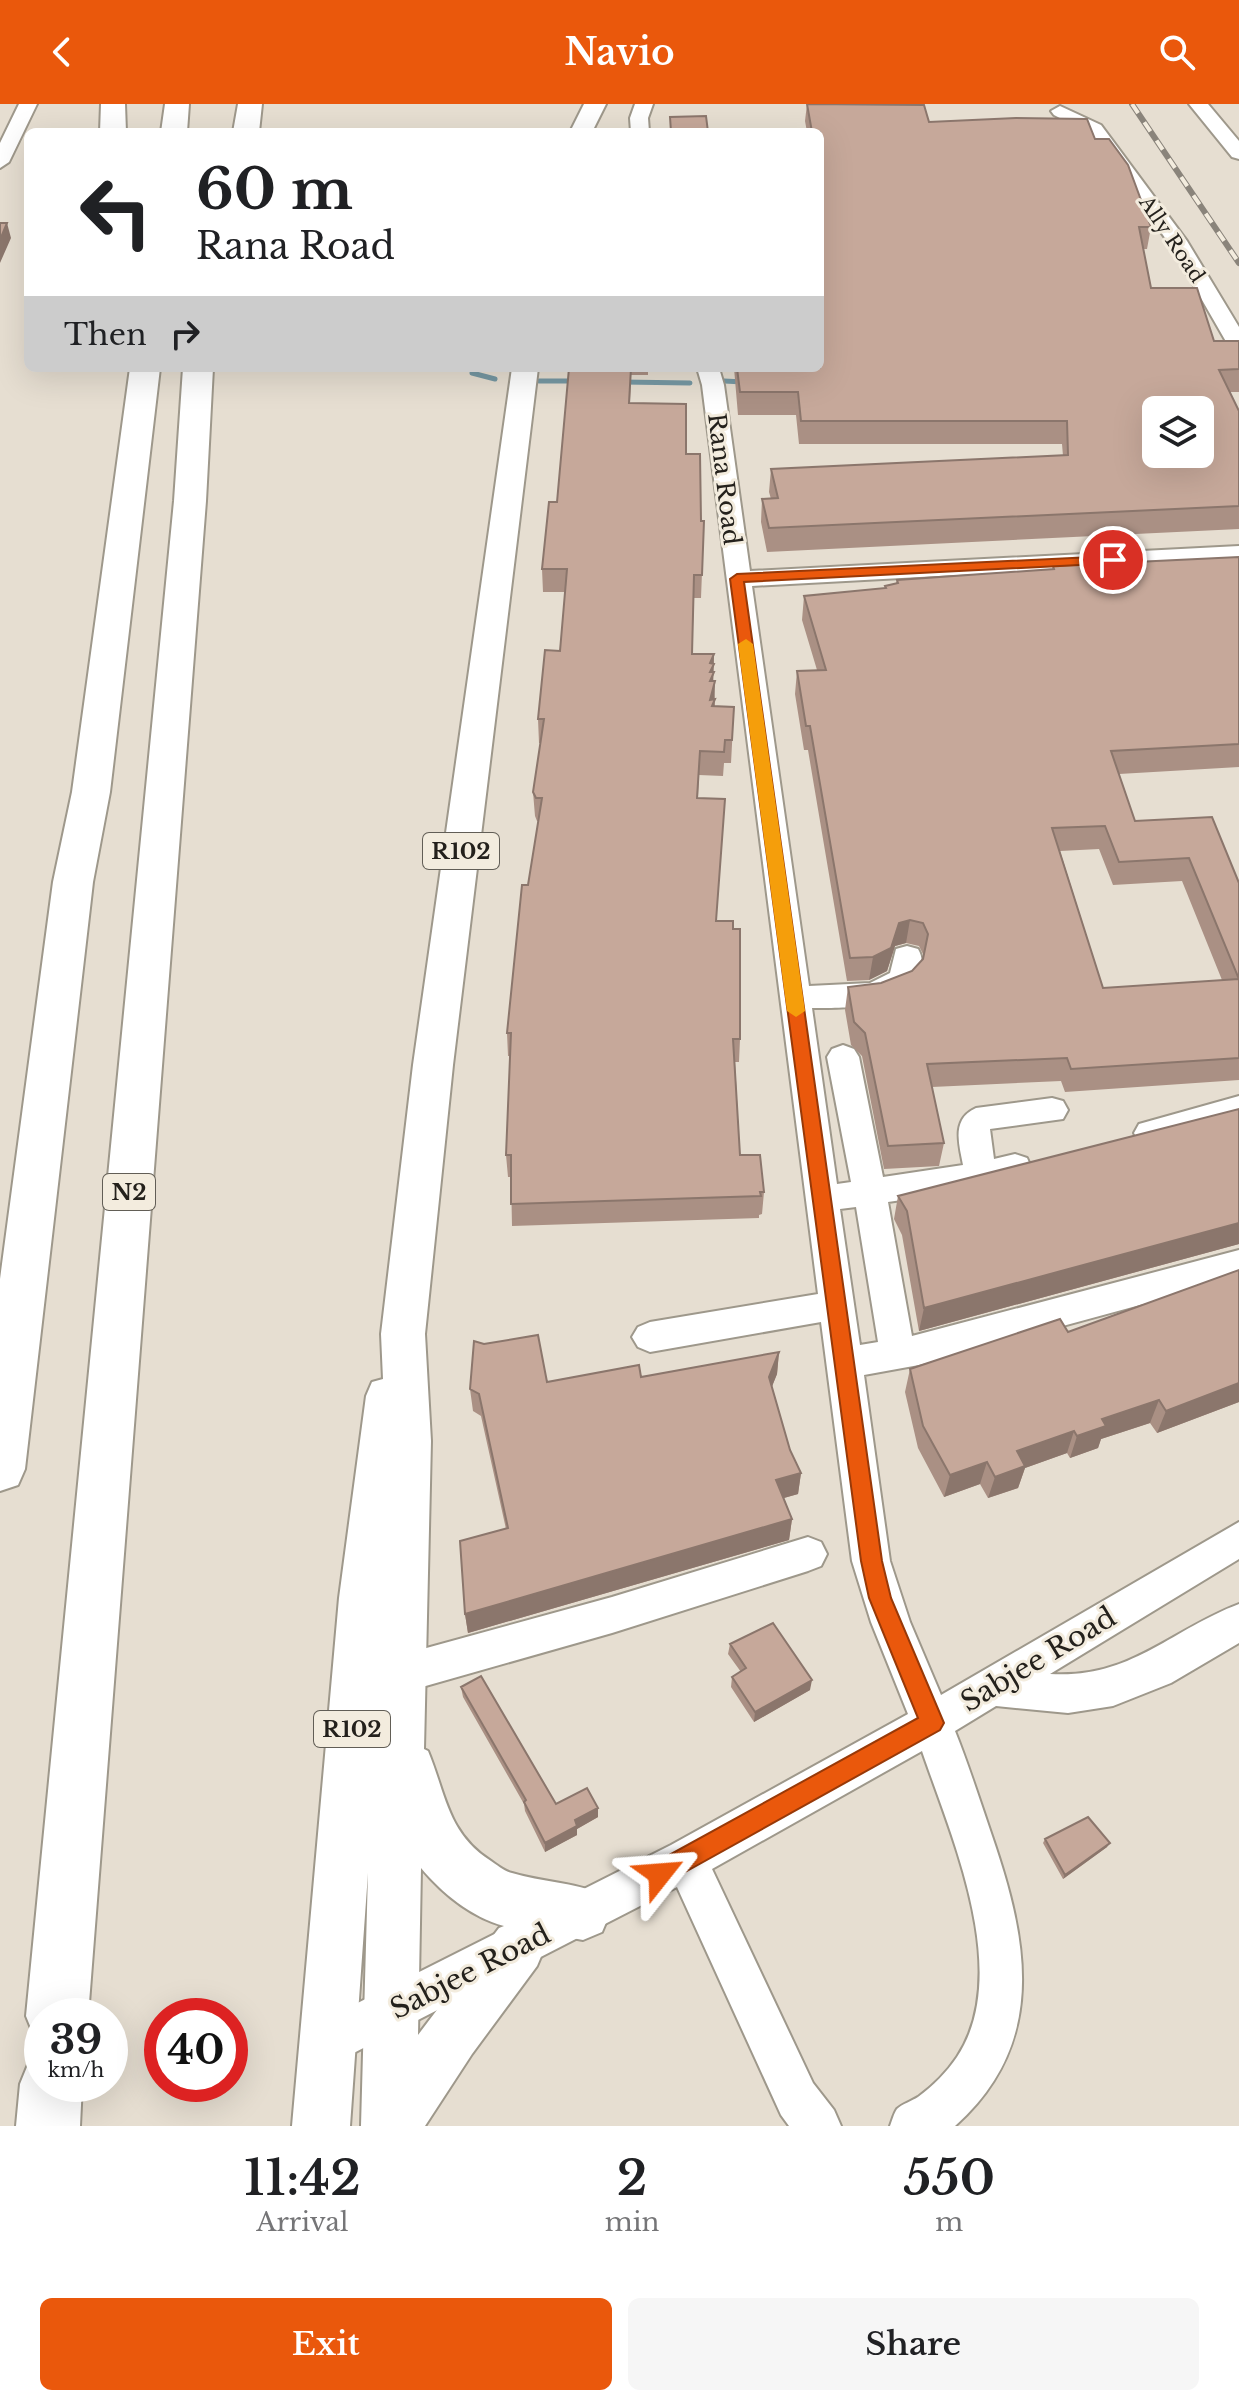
<!DOCTYPE html>
<style>
:root{--surface:#fff;--page:#f6f6f6;--text:#202124;--muted:#757577;--accent:#ea580c}
body{margin:0;font-family:"Libre Baskerville",serif;background:var(--page);color:var(--text);height:100vh;display:flex;flex-direction:column;font-size:30px;white-space:nowrap}
*{box-sizing:border-box;margin:0}
p{font-size:26px;color:var(--muted)}
.icon{flex:none;width:44px;height:44px;fill:none;stroke:currentColor;stroke-width:2;stroke-linecap:round;stroke-linejoin:round}
.map{position:relative;height:2022px;overflow:hidden}
.drawer{display:flex;flex-direction:column;background:var(--surface);flex:1}
.drawer>*{flex:none}
.banner{position:absolute;left:24px;top:24px;width:800px;height:244px;border-radius:12px;box-shadow:0 8px 32px #0002;background:#fff;color:var(--text);overflow:hidden}
.controls{position:absolute;left:1142px;top:292px;display:grid;gap:16px}
.controls a{display:grid;place-items:center;width:72px;height:72px;border-radius:12px;background:var(--surface);box-shadow:0 8px 32px #0002;font-size:40px}
.speed{position:absolute;left:24px;top:1894px;display:flex;gap:16px;font-size:40px;font-weight:700;text-align:center}
.speed>*{display:grid;place-content:center;width:104px;height:104px;border-radius:50%;background:var(--surface);box-shadow:0 8px 32px #0002;line-height:1}
.speed small{font-size:20px;font-weight:400}
.speed .limit{border:12px solid #d22;background:#fff;color:#111}
.pin{position:absolute;display:grid;place-items:center;width:68px;height:68px;color:#fff;margin:-34px;border:4px solid #fff;border-radius:50%;box-shadow:0 2px 8px #0007}
.me{position:absolute;width:88px;margin:-44px;rotate:62deg;stroke-linejoin:round;filter:drop-shadow(0 0 6px #0008)}
.turn{display:flex;align-items:center;gap:28px;height:168px;padding:0 40px;font-size:36px}
.turn .icon{width:104px;height:104px;stroke-width:2.5}
.turn b{display:block;font-size:56px;line-height:68px}
.then{display:flex;align-items:center;height:76px;padding:0 40px;background:#0003;gap:16px;font-size:30px}
.eta{display:flex;justify-content:space-evenly;align-items:center;height:136px;text-align:center}
.eta b{font-size:48px;font-weight:600;line-height:56px}
.cta{display:flex;gap:16px;margin-top:auto;padding:16px 40px}
.cta a{flex:1;height:92px;border-radius:12px;background:var(--accent);color:#fff;font-size:32px;font-weight:600;line-height:92px;text-align:center}
.cta a+a{background:var(--page);color:var(--text)}
header{display:flex;justify-content:space-between;align-items:center;height:104px;padding:0 40px;background:var(--accent);color:#fff;font-size:36px;font-weight:600}
.map>svg:first-child{display:block}
.lines{fill:none;stroke-linecap:round;stroke-linejoin:round}
.stream{stroke:#7698a3;stroke-width:5}
.minor-casing{stroke:#9e988b;stroke-width:4}
.major-casing{stroke:#9e988b;stroke-width:4}
.highway-casing{stroke:#9e988b;stroke-width:4}
.minor{fill:#fff;fill-rule:evenodd}
.major{fill:#fff;fill-rule:evenodd}
.highway{fill:#fff;fill-rule:evenodd}
.rail-casing{stroke:#8a847b;stroke-width:6}
.rail{stroke:#f3ecde;stroke-width:4;stroke-dasharray:11;stroke-linecap:butt}
.wall{fill:#aa9084;fill-rule:evenodd}
.shaded-wall{fill:#8b766c}
.building{fill:#c6a89a;stroke:#8b766c;stroke-width:2;fill-rule:evenodd}
.route{fill:#ea580c;stroke:#983908;stroke-width:2}
.slow{fill:#f59e0b}
.labels{text-anchor:middle;stroke-width:6;stroke-linejoin:round;paint-order:stroke}
.far-street-label{font-size:20px;fill:#24211c;stroke:#f3ecde}
.shield{fill:#f3ecde;stroke:#625e56;stroke-width:2}
.shield-label{font-size:22px;font-weight:bold;fill:#24211c}
.street-label{font-size:24px;fill:#24211c;stroke:#f3ecde}
.near-street-label{font-size:28px;fill:#24211c;stroke:#f3ecde}
</style>
<header><svg class="icon" aria-label="back" viewBox="0 0 24 24"><path d="M15 5l-7 7 7 7"/></svg>Navio<svg class="icon" aria-label="search" viewBox="0 0 24 24"><circle cx="10" cy="10" r="6"/><path d="M15 15l6 6"/></svg></header>
<div class="map">
<svg width="1239" height="2022" viewBox="0 0 1239 2022">
<rect width="100%" height="100%" fill="#e6ded1"/>
<g class="lines">
<path class="stream" d="M473,264l-1,5 23,6
M539,277h39
M724,277l20,1
M623,278l67,1"/>
<g class="minor-casing">
<path id="minor" d="M19,0h18l-28,58 -9,6v-25z
M635,0h18l-5,14 1,14h-18l-1,-14z
M1189,0h19l31,37v18l-7,-2z
M1060,2l41,19 86,116 52,86v24l-11,-6 -57,-99 -82,-113 -35,-18 -3,-4z
M697,264h22l5,17 26,186 489,-25v14l-487,26 57,400 61,-3 20,-10 6,-24 11,-3 11,3c4,7 4,11 3,18 -4,43 -77,41 -109,41l25,176 14,-2 -24,-125 5,-8 11,-4 11,4 5,8 24,120 80,-12c-4,-21 -12,-46 13,-57l76,-10 11,3 5,9 -5,9 -73,10 4,30 21,-5 12,4 4,9 -4,9 -50,13 -89,13 24,134 327,-86v28l-320,87 -55,10 26,186 20,61 31,73 298,-173v37l-189,115c81,5 120,-44 189,-70v39l-68,40 -58,23 -45,7 -72,-7 -41,25c14,35 25,70 37,105 36,105 56,207 -37,290h-65c2,-5 4,-13 7,-17 5,-5 15,-8 21,-12 15,-11 29,-25 39,-40 56,-84 -6,-221 -35,-306l-210,118 101,214 21,27 7,16h-52l-8,-11 -104,-228 -335,172 -16,6 -16,-6 -6,-16 6,-16 361,-182 237,-131 -37,-92 -19,-61 -31,-239 -171,30 -12,-5 -6,-10 6,-10 12,-5 168,-28 -116,-909zM856,1103l22,135 -18,3 -20,-136z
M1239,992v24l-89,25 -11,-3 -5,-9 5,-9z
M808,1433l13,5 6,12 -6,12 -13,5 -196,62 -211,60 -14,-6 -6,-13 6,-13 14,-6 211,-58z"/>
</g>
<g class="major-casing">
<path id="major" d="M584,0h22l-14,28h-22z
M512,264h26l-85,697 -28,269 6,107 -7,308 4,2c18,43 19,82 63,110 6,4 13,10 21,12 30,9 61,9 90,21l8,19 -8,19 -19,8 -44,-8 6,15 -8,19 -65,88 -47,72h-64l7,-253 -18,253h-58l47,-528 27,-202 6,-14 11,-3 -2,-45 32,-269zM421,1764c21,25 50,49 83,58l-5,2 -81,107z"/>
</g>
<g class="highway-casing">
<path id="highway" d="M101,0h24l1,28h-26z
M165,0h24l-2,28h-26z
M238,0h24l-3,28h-26z
M130,264h30l-50,424 -17,90 -68,587 -7,16 -18,6v-212l53,-397 19,-90z
M183,264h30l-7,133 -118,1515h-46v24l-7,-2 -9,-22 148,-1515z
M42,1952v28h40l-2,42h-64l4,-42 9,-22z"/>
</g>
<use href="#minor" class="minor"/>
<use href="#major" class="major"/>
<use href="#highway" class="highway"/>
<g class="rail-casing">
<path id="rail" d="M1132,0l107,159"/>
</g>
<use href="#rail" class="rail"/>
</g>
<path class="wall" d="M807,0h96l26,18 166,17 56,88 -4,22h-4l8,39 63,53h25v51h-9l9,19v118l-472,23 -6,-30 1,-23h9l-2,-7 2,-23 292,-13 -1,-12h-263l-3,-29h-58l-4,-47h86v-236h-13l-2,-11z
M569,264h79v7h-17l-1,28 56,51 15,67h3l-3,77h-7l-2,56h22l-1,27 2,25 19,1 -3,56h-7l-1,13 -24,-1 -1,23 19,123 23,118 -1,23h-4l5,93 24,37 -2,22 -3,1v3l-247,8 -1,-49h-3l-2,-22 4,-99h-2l-1,-23 31,-212h-1l-2,-5 -2,-24 8,-49h-2l-1,-24 22,-68 5,-59h-22l-1,-23 15,-67z
M1239,453v210l-120,7 16,47 104,62v197l-174,12 -4,-11 -129,6 12,56 -5,23 -55,3 -22,-113 -11,-11 -6,-35 3,-23 33,-4 31,-12 11,-12 1,-3 -5,-10 -13,-3 -11,3 -8,25 -18,9 -22,1 -39,-231h-4l-9,-56 2,-23 20,-1 -15,-50 2,-24 81,-7v-3l11,-3 1,-3 155,-10 1,-4zM1099,745l14,36 69,-4 40,99 -119,8 -43,-137z
M1239,1005v135l-320,87 -17,-96 -8,-16 4,-23z
M1239,1166v132l-82,31 -7,-10 -49,16 -3,9 -28,10 -3,-5 -42,15 -7,20 -30,10 -8,-14 -36,13 -26,-49 -13,-56 5,-23 158,-37z
M779,1248l-2,22 -5,12 18,64 11,23 -3,21 -14,4 8,21 -3,21 -321,93 -3,-19 41,-85 -25,-113 -8,-5 -3,-22 77,-7 94,-5z
M730,1540l80,46 -56,32 -23,-35 1,-10 9,-5 -13,-18z
M461,1583l95,117 42,13 -21,12v6l-32,17 -20,-41 -1,-7 -61,-107z
M1045,1735l62,8 -44,32 -20,-36z"/>
<path class="shaded-wall" d="M7,119l4,15 -11,25v-23z
M714,550l-1,34 2,-7 -1,42 -5,-19 1,-41z
M910,816l-4,23 -11,3 -8,25 -18,9 4,-23 26,-34z
M1239,1119v21l-320,87 5,-23z
M779,1248l-2,22 -10,25 2,-22z
M1239,1279v19l-82,31 9,-22z
M1159,1296l-9,23 -49,16 -3,9 -28,10 7,-22 25,-17z
M1074,1327l-7,22 -42,15 -7,20 -30,10 7,-21 22,-26z
M987,1358l-7,22 -36,13 6,-22z
M801,1369l-3,21 -25,7 3,-21z
M792,1415l-3,21 -321,93 -3,-19z
M812,1576l-2,10 -56,32 1,-10z
M598,1704v9l-21,12v6l-32,17v-9l30,-23z
M1110,1739l-3,4 -44,32 2,-4z"/>
<path class="building" d="M807,0l117,1 5,17 87,-4 71,1 8,20h14l19,26 23,62h-12l12,61h46l17,53h25v28l-20,1 20,41v95l-470,22 -7,-29 16,-1 -7,-29 297,-14 -1,-34h-266l-3,-29h-58l-3,-24h83v-236h-8zM1156,306h44v44h-44z
M706,12l2,16h-37l-1,-15z
M0,119h7l-7,17z
M569,264h62l-2,35 57,1v50h14l1,67h3l-2,54h-8l-2,79h22l-4,9 4,1 -4,8h4l-4,9h5l-5,19 5,-1 -3,7 22,1 -2,33h-7l-1,12 -24,-1 -3,47 28,1 -9,122h17v8h7v110h-7l7,116h20l4,37h-4l1,4 -250,8v-49h-5l5,-122h-4l15,-148h6l14,-87h-6l-3,-6 11,-73h-6l7,-69 15,1 7,-82h-25l7,-67h8z
M1239,453v187l-128,7 24,70 77,-4 27,66v175l-168,11 -4,-11 -140,6 17,79 -56,3 -23,-113 -11,-11 -6,-35 33,-4 31,-12 11,-12 5,-25 -5,-11 -13,-3 -11,3 -8,25 -18,9 -23,1 -40,-232h-4l-9,-55 29,-1 -22,-74 82,-8 -1,-2 13,-3 -1,-3 157,-11 -1,-3zM1105,722l14,36 70,-4 50,121 -136,9 -51,-160z
M1239,1005v114l-315,85 -17,-97 -9,-15z
M1239,1166v113l-73,28 -7,-11 -57,19 4,7 -29,10 -3,-5 -57,20 8,15 -30,11 -8,-15 -37,13 -27,-49 -13,-57 150,-50 8,13z
M538,1231l9,47 92,-17 2,12 138,-25 -10,25 21,73 11,23 -25,7 16,39 -327,95 -5,-73 48,-13 -29,-134 -9,-5 4,-48 10,3z
M773,1519l39,57 -57,32 -23,-35 14,-9 -16,-24z
M481,1572l75,128 31,-16 11,20 -23,12 2,6 -32,17 -21,-41 2,-2 -65,-113z
M1088,1713l22,26 -45,32 -20,-36z"/>
<path class="route" d="M1113,452l7,4 -2,3 -374,19 138,979 9,37 53,125 -4,7 -280,156 -9,-4 -3,-8 3,-9 267,-147 -49,-120 -8,-37 -131,-982 7,-5z"/>
<path class="slow" d="M746,535l7,5 52,367 -9,6 -9,-6 -49,-367z"/>
<g class="labels">
<g class="far-street-label">
<text transform="translate(1172 135) rotate(56)" y="7">Ally Road</text>
</g>
<g class="shield">
<rect x="423" y="729" width="76" height="36" rx="6"/>
<rect x="103" y="1070" width="52" height="36" rx="6"/>
<rect x="314" y="1607" width="76" height="36" rx="6"/>
</g>
<g class="shield-label">
<text x="461" y="755">R102</text>
<text x="129" y="1096">N2</text>
<text x="352" y="1633">R102</text>
</g>
<g class="street-label">
<text transform="translate(724 375) rotate(83)" y="8">Rana Road</text>
</g>
<g class="near-street-label">
<text transform="translate(1038 1555) rotate(-31)" y="10">Sabjee Road</text>
<text transform="translate(470 1867) rotate(-27)" y="10">Sabjee Road</text>
</g>
</g>
</svg>
<div class="controls">
<a><svg class="icon" aria-label="layers" viewBox="0 0 24 24"><path d="M12 4l9 5-9 5-9-5zM3 14l9 5 9-5"/></svg></a>
</div>
<div class="speed"><div>39<small>km/h</small></div><div class="limit">40</div></div>
<div class="pin" style="left:1113px;top:456px;background:#d93025"><svg class="icon" aria-label="arrive" viewBox="0 0 24 24"><path d="M6 21V4h12l-3 4 3 4H6"/></svg></div>
<svg class="me" style="left:660px;top:1770px" viewBox="-20 -20 40 40"><path d="M0-17L14 15 0 8-14 15z" fill="#ea580c" stroke="#fff" stroke-width="4"/></svg>
<div class="banner">
<div class="turn"><svg class="icon" aria-label="left" viewBox="0 0 24 24"><path d="M17 20v-9H6M10 6l-5 5 5 5"/></svg><div><b>60 m</b>Rana Road</div></div>
<div class="then">Then<svg class="icon" aria-label="right" viewBox="0 0 24 24"><path d="M7 20v-9h11M14 6l5 5-5 5"/></svg></div>
</div>
</div>
<section class="drawer">
<div class="eta">
<div><b>11:42</b><p>Arrival</p></div>
<div><b>2</b><p>min</p></div>
<div><b>550</b><p>m</p></div>
</div>
<div class="cta"><a>Exit</a><a>Share</a></div>
</section>
